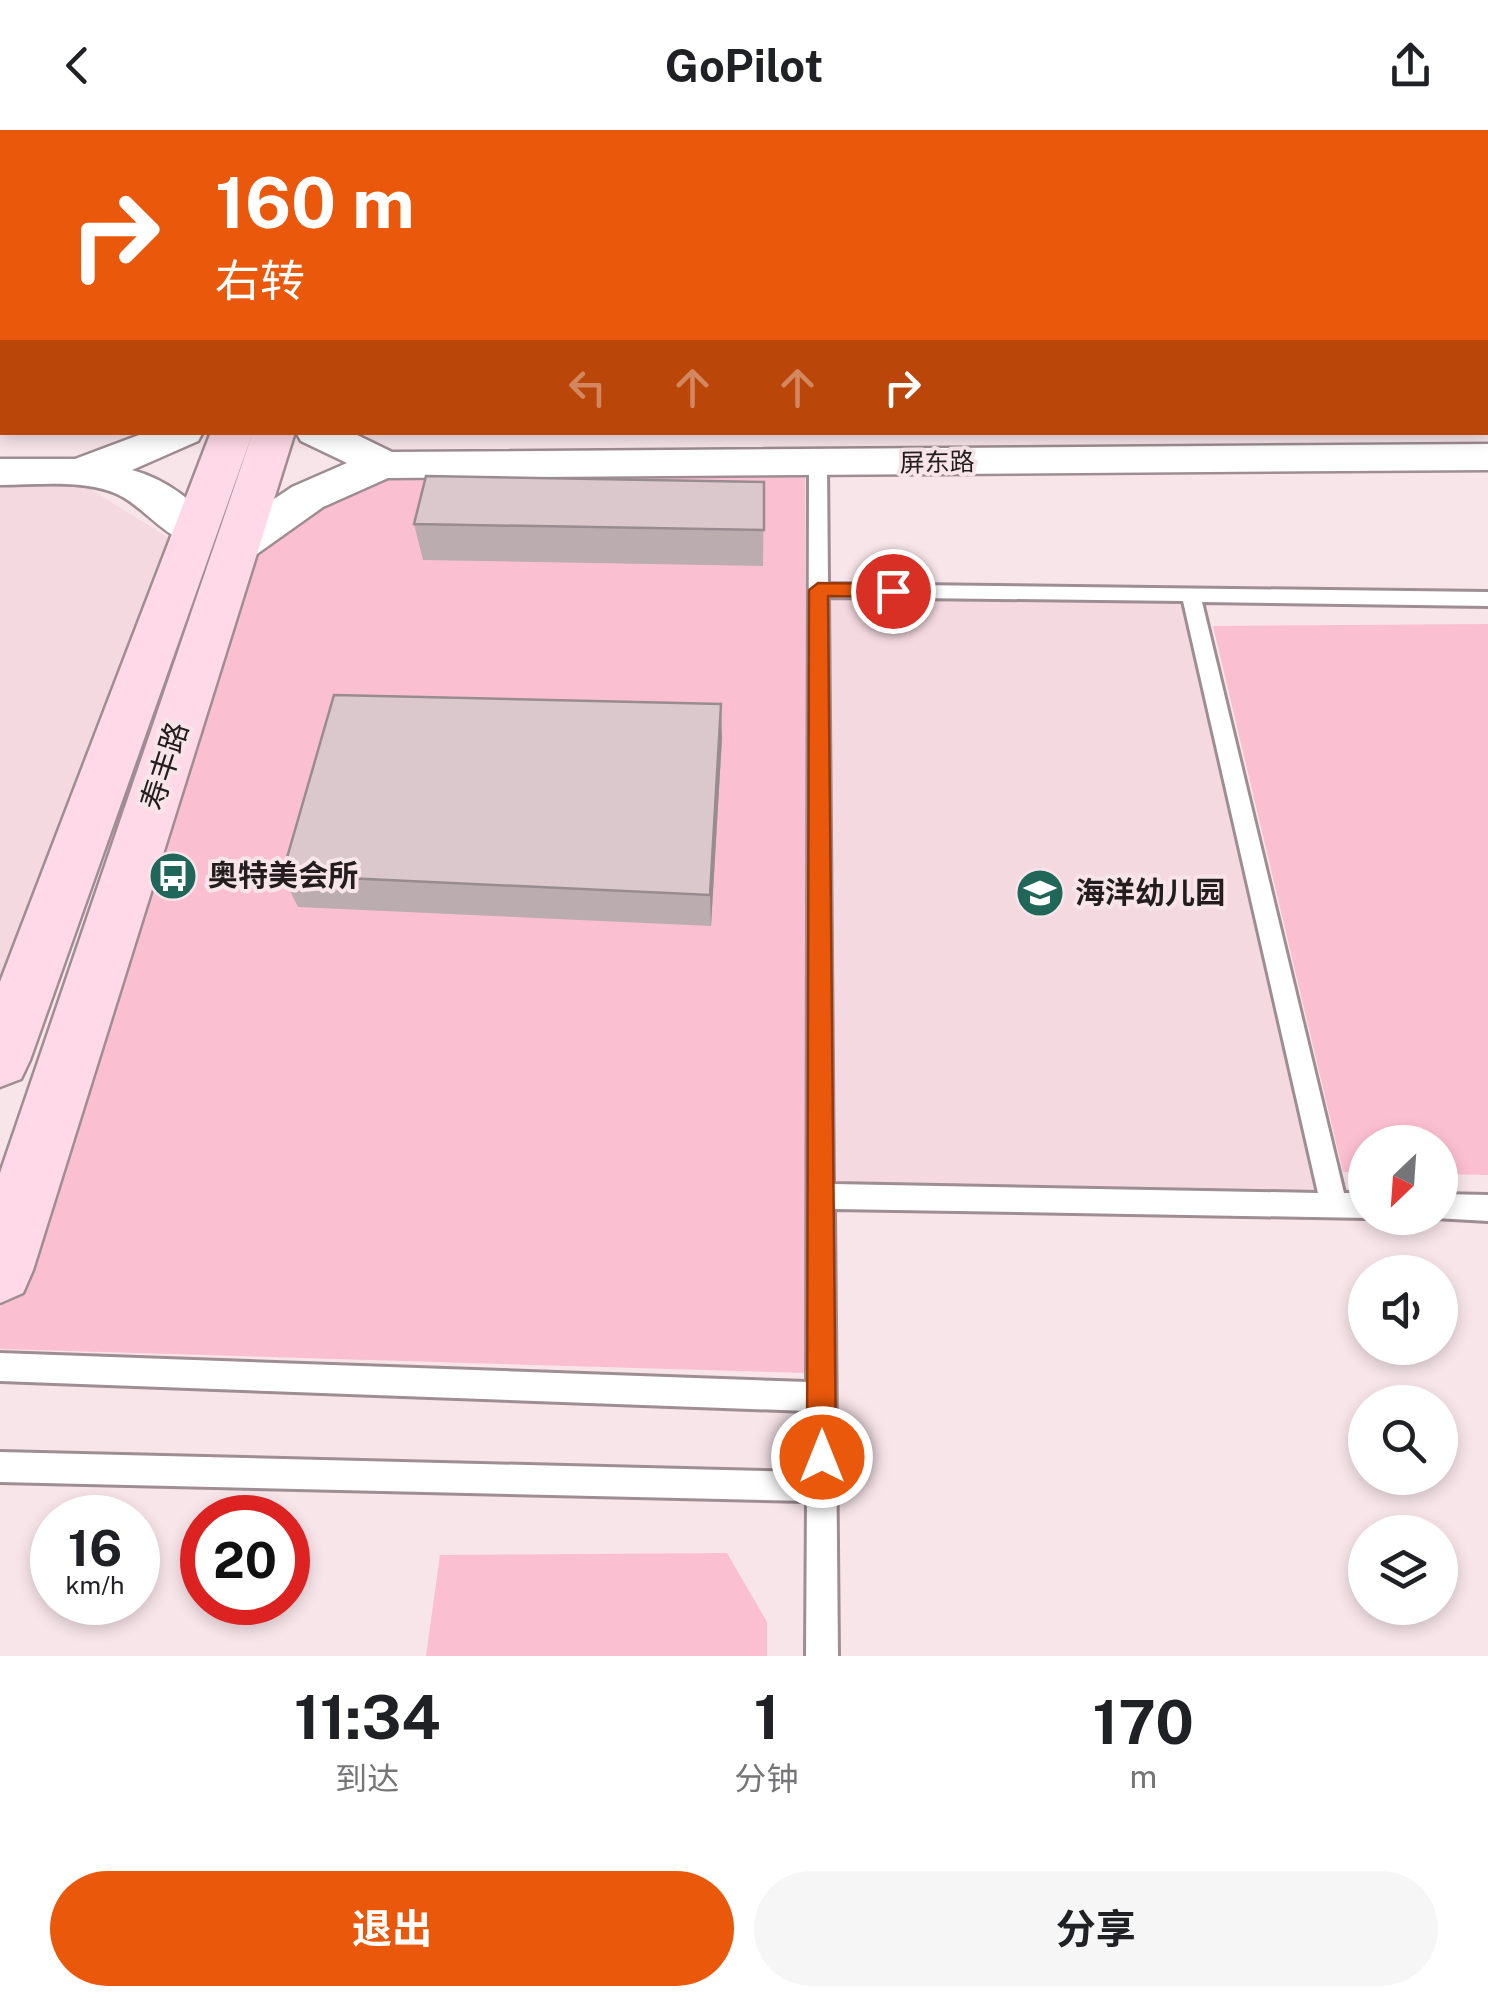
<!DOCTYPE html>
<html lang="zh">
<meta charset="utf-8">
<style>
:root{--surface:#fff;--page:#f6f6f6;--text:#202124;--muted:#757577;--accent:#ea580c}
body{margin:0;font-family:"Public Sans","Noto Sans SC",sans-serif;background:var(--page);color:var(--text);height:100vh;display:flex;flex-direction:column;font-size:38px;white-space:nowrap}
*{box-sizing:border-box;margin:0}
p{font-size:32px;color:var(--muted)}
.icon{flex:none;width:55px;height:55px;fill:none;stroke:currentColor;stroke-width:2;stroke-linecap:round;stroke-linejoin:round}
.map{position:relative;height:1526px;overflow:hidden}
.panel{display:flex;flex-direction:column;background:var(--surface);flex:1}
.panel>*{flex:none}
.banner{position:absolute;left:0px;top:0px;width:1490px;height:305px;box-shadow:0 5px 15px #0003;background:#ea580c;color:#fff;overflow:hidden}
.needle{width:65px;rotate:205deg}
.fabs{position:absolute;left:1348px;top:995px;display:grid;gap:20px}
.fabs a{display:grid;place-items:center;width:110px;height:110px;border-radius:50%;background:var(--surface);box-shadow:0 5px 15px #0003;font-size:50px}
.speed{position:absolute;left:30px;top:1365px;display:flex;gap:20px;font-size:50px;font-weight:700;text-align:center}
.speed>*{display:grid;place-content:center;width:130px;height:130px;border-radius:50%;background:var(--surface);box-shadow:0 5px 15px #0003;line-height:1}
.speed small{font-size:25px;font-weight:400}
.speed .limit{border:15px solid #d22;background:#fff;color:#111}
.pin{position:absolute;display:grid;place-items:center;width:85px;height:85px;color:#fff;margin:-42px;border:5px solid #fff;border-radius:50%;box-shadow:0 2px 10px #0007}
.me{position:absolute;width:110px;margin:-55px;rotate:0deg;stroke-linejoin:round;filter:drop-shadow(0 0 8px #0008)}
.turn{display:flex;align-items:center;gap:35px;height:210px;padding:0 50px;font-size:45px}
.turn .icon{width:130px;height:130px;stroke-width:2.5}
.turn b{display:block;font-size:70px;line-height:85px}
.lanes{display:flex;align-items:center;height:95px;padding:0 50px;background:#0003;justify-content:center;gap:50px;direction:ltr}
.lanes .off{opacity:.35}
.eta{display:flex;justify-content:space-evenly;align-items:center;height:170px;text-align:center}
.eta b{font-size:60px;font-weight:700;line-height:70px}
.button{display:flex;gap:20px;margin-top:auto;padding:20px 50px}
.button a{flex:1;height:115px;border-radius:60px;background:var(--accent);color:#fff;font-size:40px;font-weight:700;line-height:115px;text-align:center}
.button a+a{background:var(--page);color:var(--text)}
header{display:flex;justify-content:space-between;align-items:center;height:130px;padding:0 50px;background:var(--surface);font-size:45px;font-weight:700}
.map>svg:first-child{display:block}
.built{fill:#f5d9e1}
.green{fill:#fbbfd2}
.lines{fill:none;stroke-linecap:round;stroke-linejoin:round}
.service-casing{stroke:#9e8d92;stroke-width:6}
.tertiary-casing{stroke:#9e8d92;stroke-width:5}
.secondary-casing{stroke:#9e8d92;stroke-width:5}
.service{fill:#fff;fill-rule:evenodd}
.tertiary{fill:#fff;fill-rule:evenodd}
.secondary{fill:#ffd9e7;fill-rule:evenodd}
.wall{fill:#bbacb0}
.shaded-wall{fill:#998c90}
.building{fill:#dac8cd;stroke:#998c90;stroke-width:2.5}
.route{fill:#ea580c;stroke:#983908;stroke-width:2.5}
.labels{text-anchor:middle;stroke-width:8;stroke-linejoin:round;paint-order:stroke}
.far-street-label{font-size:25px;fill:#231d1f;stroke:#f8e5ea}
.street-label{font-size:30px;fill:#231d1f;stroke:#f8e5ea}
.poi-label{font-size:30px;font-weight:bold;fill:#231d1f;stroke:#f8e5ea;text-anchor:start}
</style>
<header><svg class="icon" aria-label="back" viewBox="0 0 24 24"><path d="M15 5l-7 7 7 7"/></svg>GoPilot<svg class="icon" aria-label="share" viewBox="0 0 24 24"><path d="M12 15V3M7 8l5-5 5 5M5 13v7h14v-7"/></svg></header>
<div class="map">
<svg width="1488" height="1526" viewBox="0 0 1488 1526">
<rect width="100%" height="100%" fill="#f8e5ea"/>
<path class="built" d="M0,352h79l93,58 -172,448z
M829,466l355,6 132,592 -484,-10z"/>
<path class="green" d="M805,343l1,900 -806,-24v-41l255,-762 43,-34 89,-38z
M1488,494v551l-48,-1v-32h-75v31l-22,-1 -130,-546z
M727,1423l40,69v34h-341l14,-101z"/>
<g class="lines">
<g class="service-casing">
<path id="service" d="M818,329l9,5 1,120 660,8v14l-286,-4 142,591h21l3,25 -534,-9 4,447h-32l1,-155 -807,-19v-30l807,20v-61l-807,-30v-28l807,29 2,-918zM828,467l355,4 135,592 -485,-9z
M1440,1064l48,1v26l-53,-3h5z"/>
</g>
<g class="tertiary-casing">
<path id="tertiary" d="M147,302h56l-5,9 -66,29c33,9 66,32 84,61l-6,10c-38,11 -60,-32 -93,-47 -34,-15 -80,-9 -117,-9v-26h75z
M296,302h55l41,20 1096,-8v26l-1100,8 -65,29 -69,49 -16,4 -16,-4 -6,-11 6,-11 70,-47 55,-24 -46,-22z"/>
</g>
<g class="secondary-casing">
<path id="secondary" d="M211,302h42l-223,628 -9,19 -21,8v-105z
M253,302h42l-262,838 -10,23 -23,10v-130z"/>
</g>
<use href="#service" class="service"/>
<use href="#tertiary" class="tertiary"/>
<use href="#secondary" class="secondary"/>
</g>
<path class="wall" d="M0,0h141v2h-139v47h-2z
M0,97h2v60l-2,1z
M764,352l-1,84 -340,-6 -9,-36z
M722,608l-11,188 -413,-19 -16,-32z"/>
<path class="shaded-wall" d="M125,0h16v2h-17z
M721,574l1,34 -11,188 -1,-31z"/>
<path class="building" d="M0,0h125l-1,2h-122v14h-2z
M0,97h2v24h-2z
M426,346l338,6v48l-350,-6z
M334,565l387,9 -11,191 -428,-20z"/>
<path class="route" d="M818,453l75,1 10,7 -10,6 -65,-1 8,861 -4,10 -10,5 -11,-5 -4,-10 2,-867z"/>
<defs>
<g id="bus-disc" transform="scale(2.5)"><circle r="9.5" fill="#206659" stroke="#f8e5ea"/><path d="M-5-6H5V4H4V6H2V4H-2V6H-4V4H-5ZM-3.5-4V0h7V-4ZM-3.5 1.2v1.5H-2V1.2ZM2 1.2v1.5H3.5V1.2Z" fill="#fff"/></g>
<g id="school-disc" transform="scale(2.5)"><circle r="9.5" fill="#206659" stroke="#f8e5ea"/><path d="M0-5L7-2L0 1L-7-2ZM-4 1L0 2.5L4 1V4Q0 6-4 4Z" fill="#fff"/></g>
</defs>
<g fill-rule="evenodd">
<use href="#bus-disc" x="173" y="746"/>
<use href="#school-disc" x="1040" y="763"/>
</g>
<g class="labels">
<g class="far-street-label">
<text transform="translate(937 332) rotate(-1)" y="9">屏东路</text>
</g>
<g class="street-label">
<text transform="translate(165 636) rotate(-72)" y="10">寿丰路</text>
</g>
<g class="poi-label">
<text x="208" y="756">奥特美会所</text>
<text x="1075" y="773">海洋幼儿园</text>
</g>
</g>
</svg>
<div class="fabs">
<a><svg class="needle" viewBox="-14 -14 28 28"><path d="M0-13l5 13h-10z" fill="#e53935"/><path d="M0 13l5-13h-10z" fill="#757577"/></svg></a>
<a><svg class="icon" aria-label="sound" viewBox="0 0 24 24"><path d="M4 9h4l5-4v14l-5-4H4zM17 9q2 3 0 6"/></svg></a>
<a><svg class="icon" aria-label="search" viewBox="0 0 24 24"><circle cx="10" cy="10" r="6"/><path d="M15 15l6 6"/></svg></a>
<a><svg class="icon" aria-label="layers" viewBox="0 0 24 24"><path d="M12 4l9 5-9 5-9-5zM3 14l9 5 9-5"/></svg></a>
</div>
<div class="speed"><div>16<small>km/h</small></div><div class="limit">20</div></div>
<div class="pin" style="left:893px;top:461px;background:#d93025"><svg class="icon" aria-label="arrive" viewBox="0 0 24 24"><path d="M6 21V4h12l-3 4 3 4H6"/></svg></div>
<svg class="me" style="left:822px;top:1327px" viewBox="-20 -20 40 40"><circle r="17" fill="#ea580c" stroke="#fff" stroke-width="3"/><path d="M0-11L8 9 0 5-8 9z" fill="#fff"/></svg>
<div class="banner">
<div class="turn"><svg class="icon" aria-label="right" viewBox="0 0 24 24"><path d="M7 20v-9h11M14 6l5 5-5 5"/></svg><div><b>160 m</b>右转</div></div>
<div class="lanes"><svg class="icon off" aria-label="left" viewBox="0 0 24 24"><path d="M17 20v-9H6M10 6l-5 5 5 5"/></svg><svg class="icon off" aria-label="ahead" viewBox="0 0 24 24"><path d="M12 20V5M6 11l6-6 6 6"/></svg><svg class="icon off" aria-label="ahead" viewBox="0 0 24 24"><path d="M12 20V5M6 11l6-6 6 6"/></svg><svg class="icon" aria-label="right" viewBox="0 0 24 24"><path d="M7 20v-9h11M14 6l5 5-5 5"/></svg></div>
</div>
</div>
<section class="panel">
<div class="eta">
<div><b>11:34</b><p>到达</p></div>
<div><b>1</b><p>分钟</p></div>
<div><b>170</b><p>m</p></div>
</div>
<div class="button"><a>退出</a><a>分享</a></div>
</section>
